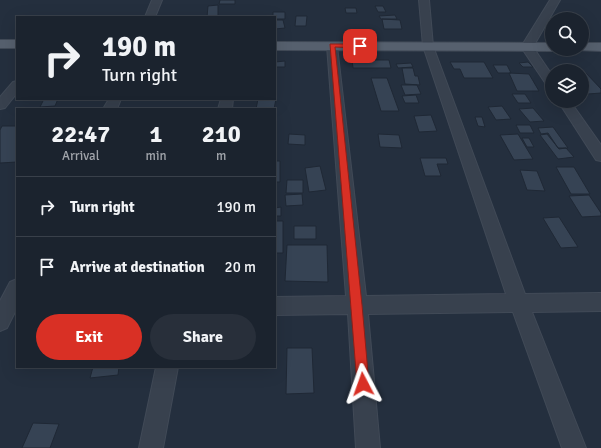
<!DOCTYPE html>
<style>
:root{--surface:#1b232e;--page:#282f3a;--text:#f1f3f6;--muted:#a0a4aa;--line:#39404a;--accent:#d93025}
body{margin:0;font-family:Signika,sans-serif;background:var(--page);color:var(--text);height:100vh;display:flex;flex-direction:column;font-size:15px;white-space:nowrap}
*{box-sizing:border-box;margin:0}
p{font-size:13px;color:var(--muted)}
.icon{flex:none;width:22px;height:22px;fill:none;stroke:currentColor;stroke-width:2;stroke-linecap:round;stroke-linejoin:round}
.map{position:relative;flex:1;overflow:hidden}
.details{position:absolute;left:16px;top:108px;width:260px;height:260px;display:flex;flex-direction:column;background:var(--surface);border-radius:0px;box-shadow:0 4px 16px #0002,0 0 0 1px var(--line)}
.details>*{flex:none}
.hud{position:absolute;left:16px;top:16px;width:260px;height:84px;border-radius:0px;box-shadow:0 4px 16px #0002,0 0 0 1px var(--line);background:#1b232e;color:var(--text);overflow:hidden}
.buttons{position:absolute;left:545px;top:12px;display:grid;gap:8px}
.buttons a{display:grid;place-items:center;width:44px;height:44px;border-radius:50%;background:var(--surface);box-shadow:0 4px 16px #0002,0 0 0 1px var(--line);font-size:20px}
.pin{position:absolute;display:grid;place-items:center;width:34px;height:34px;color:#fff;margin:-17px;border-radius:8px;box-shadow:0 2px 6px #0006}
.me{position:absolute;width:44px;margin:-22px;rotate:356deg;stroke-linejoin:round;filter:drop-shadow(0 0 3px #0008)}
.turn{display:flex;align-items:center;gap:14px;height:84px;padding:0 20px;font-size:18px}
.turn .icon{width:52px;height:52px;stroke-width:2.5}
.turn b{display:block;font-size:28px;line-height:34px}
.eta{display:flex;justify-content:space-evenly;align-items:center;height:68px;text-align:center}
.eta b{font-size:24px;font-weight:700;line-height:28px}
.cta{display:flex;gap:8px;margin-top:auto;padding:8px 20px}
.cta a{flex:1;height:46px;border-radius:24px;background:var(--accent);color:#fff;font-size:16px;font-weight:700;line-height:46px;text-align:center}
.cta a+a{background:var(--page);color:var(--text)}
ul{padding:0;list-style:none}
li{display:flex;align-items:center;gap:12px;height:60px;padding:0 20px;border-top:1px solid var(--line)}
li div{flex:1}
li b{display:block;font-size:15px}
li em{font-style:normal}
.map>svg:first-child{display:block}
.building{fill:#364354;stroke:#1f2835}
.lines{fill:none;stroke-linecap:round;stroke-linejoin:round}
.street-casing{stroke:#414a57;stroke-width:2}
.primary-casing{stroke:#414a57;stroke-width:2}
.street{fill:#38414e;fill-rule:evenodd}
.primary{fill:#56606e;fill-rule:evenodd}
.route{fill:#d93025;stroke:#8d1f18}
</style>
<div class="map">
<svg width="601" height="448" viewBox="0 0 601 448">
<rect width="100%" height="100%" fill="#242f3e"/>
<path class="building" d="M220,0h15v4h-16z
M218,5v12h-11l1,-11z
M375,6h8l3,6h-8z
M345,8h11l1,5h-11z
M273,12h12v7h-10v-2h-2z
M395,15l2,4h-16l-2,-3z
M296,16h11l-1,10h-11z
M382,19l18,1 2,9h-18z
M275,20h8l2,8 -10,1z
M352,60h37l2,8h-38z
M285,61v6h-10v-5z
M450,62h34l9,16h-29l-4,-9h-6z
M528,62l5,5h-10l-4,-4z
M411,63l2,4 -15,1 -2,-4z
M493,65h14l4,8h-13z
M402,68h11l2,8h3l2,9 -15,-1z
M509,73l20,1 10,17h-22z
M582,73h4l15,16v4l-13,1 -6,-7z
M371,78h16l12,33h-18z
M401,85h16l4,9 -16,1z
M512,94h13l6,9h-13z
M416,95l3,8h-14l-3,-7z
M44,99h14l-3,7 -15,1z
M258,99h18l-2,10h-18z
M502,106l9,13 -15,1 -8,-13z
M533,108l11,13 -14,1 -11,-13z
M431,115l6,16 -18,1 -5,-16z
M475,117h7l3,10 -7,-1z
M516,125h14l4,8h-14z
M2,126h15v36l-17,1v-33z
M553,127l15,21h-10l-10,-15 -7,1 -3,-6z
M289,134l16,1v10l-17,-1z
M378,134l21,1 3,13 -22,-1z
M518,134l15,25 -19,1 -14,-25z
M547,134l12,15 7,-1 8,9 -16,2 -18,-24z
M522,138h7l5,9h-7z
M420,158h26l2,6h-11l4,12h-16z
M275,161h5v21h-5z
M320,166l6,24 -17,2 -4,-24z
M556,167h18l16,27h-19z
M520,170l17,1 8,20 -18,-1z
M287,180h16v13h-17z
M302,194l1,11 -17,1 -1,-11z
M589,195l12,18v3l-19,1 -13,-21z
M281,207v9h-6v-8z
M559,217l19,30 -17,1 -18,-30z
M275,221h8v32h-8z
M294,226h22v13h-22z
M287,245h40l1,37 -43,-1z
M287,348h25l2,45 -28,1z
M93,367h26l-1,8 -28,3z
M33,423l26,1 -9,24h-28z"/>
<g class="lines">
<g class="street-casing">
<path id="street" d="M152,0h10l-7,17h-10z
M419,0h10l4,46 92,248 76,-1v18l-69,1 54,136h-24l-49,-136 -145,2 12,134h-24l-8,-134 -73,1v-18l71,-1 -19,-250 5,-3 5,3 29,250 140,-2 -83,-248z
M550,0h10l-27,47 19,28v13l-4,-1 -27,-40z
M17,81v12l-12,15 -5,1v-12l13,-15z
M109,99h12l-4,10h-14z
M221,99h12l-1,10h-14z
M558,101h12l31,44v16l-5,-1z
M17,279v29l-10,20 -7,3v-30l10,-19z
M156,367h22l-15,81h-24z"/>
</g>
<g class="primary-casing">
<path id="primary" d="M0,40h17v8h-17z
M275,42l277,1v6h6l-6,2 -277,-1z
M582,43h19v8l-24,-1 -1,-1h6z"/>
</g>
<use href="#street" class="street"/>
<use href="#primary" class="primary"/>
</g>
<path class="route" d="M330,44h30l3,2 -3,2 -25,-1 27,258 7,79 -2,5 -4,1 -4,-1 -2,-5z"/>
</svg>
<div class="buttons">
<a><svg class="icon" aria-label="search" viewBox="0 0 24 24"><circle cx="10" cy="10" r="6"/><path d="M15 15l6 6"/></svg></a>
<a><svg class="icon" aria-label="layers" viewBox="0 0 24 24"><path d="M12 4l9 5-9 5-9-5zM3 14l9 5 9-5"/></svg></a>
</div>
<div class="pin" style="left:360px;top:46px;background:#d93025"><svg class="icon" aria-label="arrive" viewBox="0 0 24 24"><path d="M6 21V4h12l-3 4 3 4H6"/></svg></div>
<svg class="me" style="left:363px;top:384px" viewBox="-20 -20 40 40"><path d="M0-17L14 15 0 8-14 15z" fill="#d93025" stroke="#fff" stroke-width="4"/></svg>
<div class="hud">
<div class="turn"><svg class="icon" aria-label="right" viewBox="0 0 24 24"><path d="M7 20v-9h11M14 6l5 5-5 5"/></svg><div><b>190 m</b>Turn right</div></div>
</div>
<section class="details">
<div class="eta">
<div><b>22:47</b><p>Arrival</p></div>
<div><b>1</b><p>min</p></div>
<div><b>210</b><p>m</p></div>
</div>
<ul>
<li><svg class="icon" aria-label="right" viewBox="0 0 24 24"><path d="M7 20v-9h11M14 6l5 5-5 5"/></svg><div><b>Turn right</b></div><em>190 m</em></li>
<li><svg class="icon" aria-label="arrive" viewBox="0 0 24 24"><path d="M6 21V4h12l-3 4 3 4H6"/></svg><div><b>Arrive at destination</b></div><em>20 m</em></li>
</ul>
<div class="cta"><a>Exit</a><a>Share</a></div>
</section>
</div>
